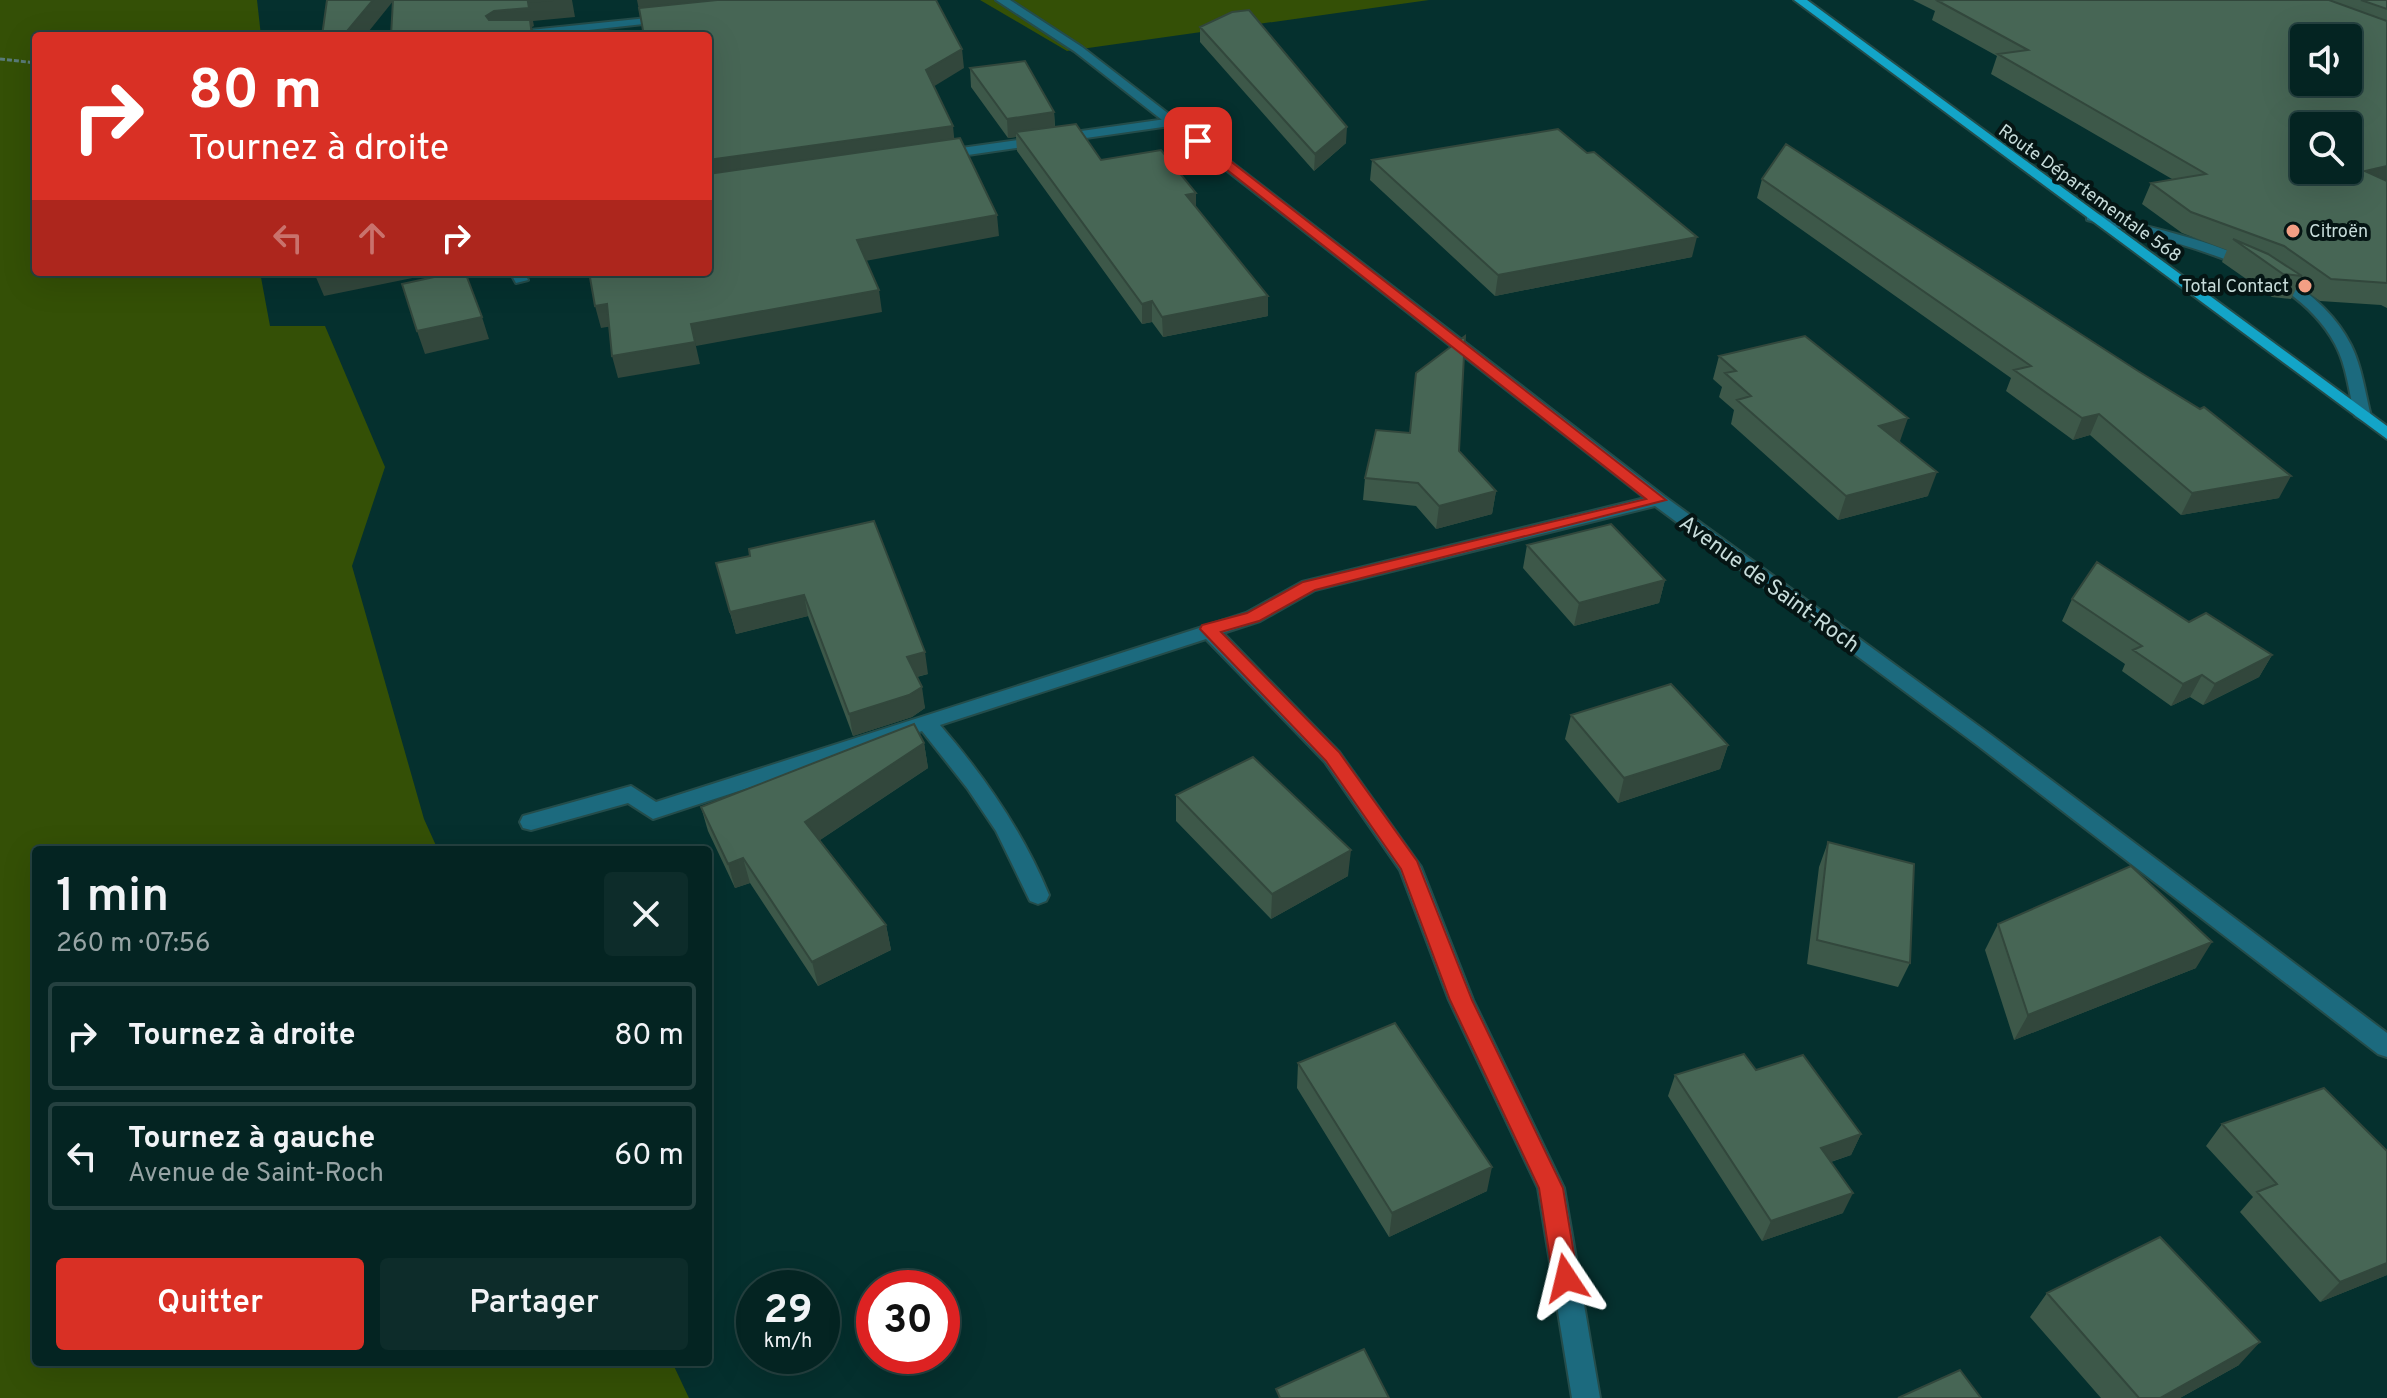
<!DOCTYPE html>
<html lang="fr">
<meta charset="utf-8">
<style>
:root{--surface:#042422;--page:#0d2c2a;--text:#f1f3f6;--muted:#97a4a5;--line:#254140;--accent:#d93025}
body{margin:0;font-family:Overpass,sans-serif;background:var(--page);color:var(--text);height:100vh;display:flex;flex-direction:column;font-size:30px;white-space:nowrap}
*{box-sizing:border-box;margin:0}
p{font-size:26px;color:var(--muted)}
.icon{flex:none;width:44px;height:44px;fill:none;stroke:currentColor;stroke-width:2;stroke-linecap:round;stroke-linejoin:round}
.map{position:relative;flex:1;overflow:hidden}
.side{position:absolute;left:32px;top:846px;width:680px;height:520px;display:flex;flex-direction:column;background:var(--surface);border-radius:8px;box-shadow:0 8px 32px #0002,0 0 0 2px var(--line)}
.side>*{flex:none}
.hud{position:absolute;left:32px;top:32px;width:680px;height:244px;border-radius:8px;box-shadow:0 8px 32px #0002,0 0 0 2px var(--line);background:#d93025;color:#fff;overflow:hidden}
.fabs{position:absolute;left:2290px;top:24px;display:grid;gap:16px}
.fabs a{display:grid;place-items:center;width:72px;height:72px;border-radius:8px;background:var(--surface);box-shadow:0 8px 32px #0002,0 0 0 2px var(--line);font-size:40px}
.speed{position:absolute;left:736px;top:1270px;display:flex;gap:16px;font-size:40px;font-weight:700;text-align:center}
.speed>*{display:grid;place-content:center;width:104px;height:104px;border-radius:50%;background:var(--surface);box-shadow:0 8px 32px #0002,0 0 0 2px var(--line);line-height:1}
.speed small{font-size:20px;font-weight:400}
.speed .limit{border:12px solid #d22;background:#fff;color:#111}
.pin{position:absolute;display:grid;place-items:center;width:68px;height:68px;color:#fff;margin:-34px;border-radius:16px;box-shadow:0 4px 12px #0006}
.me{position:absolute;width:88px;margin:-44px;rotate:350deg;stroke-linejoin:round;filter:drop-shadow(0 0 6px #0008)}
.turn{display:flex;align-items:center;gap:28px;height:168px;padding:0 24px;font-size:36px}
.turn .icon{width:104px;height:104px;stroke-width:2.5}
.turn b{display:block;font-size:56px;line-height:68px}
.lanes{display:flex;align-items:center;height:76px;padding:0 24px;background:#0003;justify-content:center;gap:40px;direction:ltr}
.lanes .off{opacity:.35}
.round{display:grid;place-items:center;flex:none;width:84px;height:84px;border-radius:8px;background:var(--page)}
.summary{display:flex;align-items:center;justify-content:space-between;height:136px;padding:0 24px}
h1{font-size:48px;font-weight:600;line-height:60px}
.cta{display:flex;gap:16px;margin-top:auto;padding:16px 24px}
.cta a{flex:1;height:92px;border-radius:8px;background:var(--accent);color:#fff;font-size:32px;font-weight:600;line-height:92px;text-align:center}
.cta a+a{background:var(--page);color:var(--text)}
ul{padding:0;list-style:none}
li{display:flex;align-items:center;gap:24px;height:108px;margin:0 16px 12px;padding:0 8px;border:4px solid var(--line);border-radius:8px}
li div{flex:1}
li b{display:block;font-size:30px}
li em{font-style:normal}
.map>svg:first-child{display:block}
.green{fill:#345006}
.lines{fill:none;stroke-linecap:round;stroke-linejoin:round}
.service-casing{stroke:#244c4a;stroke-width:4}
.minor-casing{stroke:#244c4a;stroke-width:4}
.primary-casing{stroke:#244c4a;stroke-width:4}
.path{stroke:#597b79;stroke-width:3;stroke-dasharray:5 2;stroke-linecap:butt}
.service{fill:#1c6a7e;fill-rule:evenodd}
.minor{fill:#1c6a7e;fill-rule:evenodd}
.primary{fill:#13a5c8;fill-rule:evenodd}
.wall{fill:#3d5849}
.shaded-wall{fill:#32473c}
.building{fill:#476655;stroke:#32473c;stroke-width:2;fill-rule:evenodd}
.route{fill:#d93025;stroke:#8d1f18;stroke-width:2}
.poi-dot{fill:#f39f84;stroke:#051514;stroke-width:3}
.labels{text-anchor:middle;stroke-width:8;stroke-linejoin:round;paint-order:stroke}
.far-street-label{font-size:18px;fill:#c7dcda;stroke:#051514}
.far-poi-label{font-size:18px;fill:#c7dcda;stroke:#051514;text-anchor:start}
.street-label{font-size:22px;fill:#c7dcda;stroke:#051514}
</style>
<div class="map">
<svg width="2387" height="1398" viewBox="0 0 2387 1398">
<rect width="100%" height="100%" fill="#05302e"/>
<path class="green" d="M0,0h257l4,36h-225v236h224l10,54h55l60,141 -33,99 72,253 14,31h-402v512h636l17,36h-689z
M980,0h449l-362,51z"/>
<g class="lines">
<g class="service-casing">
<path id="service" d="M667,16l6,3 -2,2 -137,15h-40l6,-3z
M1173,118l6,4 -2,3 -237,34 -7,-4 7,-4z
M2092,213c86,21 215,45 259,132 11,22 14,48 20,71l-2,3 -6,2 -8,-5c-6,-23 -8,-50 -20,-72 -44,-81 -166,-103 -248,-124v-6z
M510,272h14l4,8 -12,3z"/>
</g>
<g class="minor-casing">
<path id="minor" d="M996,0h14l72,47 582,449 327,239 396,298v24l-9,-3 -401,-309 -322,-239 -340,84 -55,31 -37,12 116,119 82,115 52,133 91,188 36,210h-28l-34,-210 -89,-188 -49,-130 -75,-108 -119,-123 -266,86c45,52 83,107 109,170l-3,6 -8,3 -8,-3 -34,-70 -29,-43 -45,-57 -269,88 -25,-16 -97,27 -8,-2 -3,-6 3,-6 108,-30 25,16 590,-189 56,-31 343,-84 -571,-447z"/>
</g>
<g class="primary-casing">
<path id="primary" d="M1794,0h13l580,426v13z"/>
</g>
<path class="path" d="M0,59l36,4"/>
<use href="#service" class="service"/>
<use href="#minor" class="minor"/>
<use href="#primary" class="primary"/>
</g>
<path class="wall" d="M1913,0h474v308l-6,-3 -61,-4 -22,-16 -7,14 -19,-2 -50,-35 5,-12 -45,-17 -40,-29 9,-21 21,-4 -181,-105 6,-18 -65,-36 3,-9z
M1200,27l146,116 -32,28 -114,-129z
M970,68l84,44 1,14 46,34 95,47 72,109 -105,21 -11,-15 -10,2 -125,-173 -1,-14 -8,1 -37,-51z
M1587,153l105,104 -197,39 -125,-116 2,-20z
M1762,179l517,319 -98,17 -91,-80 -17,5 -67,-49 5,-13 -254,-180z
M1719,356l181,85 28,55 -90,24 -107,-96 3,-14 -15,-13 3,-10 -9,-8z
M1459,451l37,40 -4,23 -56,15 -20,-23 -53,-6 2,-22z
M1527,545l138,35 -6,23 -85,23 -51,-58z
M750,556l178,118 -11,3 8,31 -13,9 -59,19 -45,-120 -72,18 -20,-71z
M2072,599l117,23 83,33 -13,22 -56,28 -13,-8 -19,9 -49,-35 3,-7 -63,-43z
M1571,715l157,30 -8,24 -102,34 -53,-64z
M924,743l4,25 -108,72 66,85 5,25 -73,36 -68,-103 -15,5 -27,-57 -7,-24z
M1176,795l172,81 -77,43 -95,-98z
M1828,842l82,121 -12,24 -91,-23 12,-97z
M1998,924l198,44 -182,72 -29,-90z
M1298,1063l189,128 -98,46 -92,-149z
M1756,1070l105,64 -10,21 -20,7 12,51 -81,28 -94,-145 7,-21z
M2222,1124l165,151 -67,27 -80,-90 13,-15 -47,-51z
M2047,1293l192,72 -59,33h-79l-71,-81z"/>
<path class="shaded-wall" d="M373,0h21l-29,36h-22z
M553,0h19l3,17 -42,4 1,5 -2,1 2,9 -34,-6 -14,-14 8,-5 34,-9z
M637,0h141l-138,15z
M962,49l2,19 -36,22 -2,-20z
M1054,112l1,20h-39v5l-8,1 -1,-19z
M953,126l2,20 -247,36v-22z
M1347,127l-1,16 -32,28 1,-17z
M2387,166v18l-22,-13z
M1196,193v20l-10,-18z
M997,215l2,21 -139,26 -3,-22z
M1697,237l-5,20 -197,39 3,-21z
M328,272h109v1l-113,23 -9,-21z
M576,272h16v2l-15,2z
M879,290l3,22 -186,34 -5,-22z
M1268,296v20l-105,21 -1,-20z
M1152,301v21l-10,2v-20z
M607,304l6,22 -12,2 -6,-22z
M482,317l7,22 -64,15 -8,-23z
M695,342l5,22 -82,14 -6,-22z
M2099,414l-9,21 -17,5 9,-22z
M1908,418l-8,23 -28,8 7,-23z
M1937,472l-9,24 -90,24 8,-24z
M2291,476l-12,22 -98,17 11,-22z
M1496,491l-4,23 -56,15 3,-23z
M1665,580l-6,23 -85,23 5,-23z
M804,595l4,21 -72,18 -6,-22z
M925,652l3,22 -18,4 -3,-21z
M2272,655l-13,22 -56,28 12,-21z
M2202,675l-12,22 -19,9 12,-22z
M922,687l3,21 -13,9 -59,19 -4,-22z
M924,743l4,25 -117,78 -6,-24z
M1728,745l-8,24 -102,34 6,-25z
M1351,850l-3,26 -77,43 1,-25z
M743,858l7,25 -15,5 -7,-24z
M886,925l5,25 -73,36 -6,-24z
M2212,942l-16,26 -182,72 14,-25z
M1861,1134l-10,21 -39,13 9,-20z
M1492,1167l-5,24 -98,46 3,-24z
M1853,1193l-10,20 -81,28 9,-20z
M2387,1263v12l-67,27 20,-20z
M2260,1342l-21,23 -59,33h-20z"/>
<path class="building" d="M327,0h46l-30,36h-21z
M393,0h160l-25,2 1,6 -35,3 -8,5 3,4h41l2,16h-141z
M717,0h219l26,49 -36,21 27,56 -245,34v-124h-64l-5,-28z
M1945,0h384l58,21v145l-22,5 22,10v102l-56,-4 -47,-33 -93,-34 -40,-29 55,-9 -208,-120 30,-4 -90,-49zM2304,38h44v44h-44zM2304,126h44v44h-44z
M2361,0h26v9z
M1249,10l98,117 -32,27 -115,-127 32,-15z
M1025,61l29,51 -47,7 -37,-51z
M1076,124l25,36 60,-10 35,43 -10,2 82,101 -106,21 -10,-16 -10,3 -126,-172z
M1558,129l29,24 7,-1 103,85 -199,38 -126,-115z
M960,138l37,77 -140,25 22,50 -188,34 4,18 -83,14 -5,-52 -12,2 -6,-34h119v-98z
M1786,144l352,227 62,38 4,-2 87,69 -99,17 -93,-79 -17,4 -68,-48 17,-4 -269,-187z
M2233,239l35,15 34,22 -19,-2z
M457,272h8l17,45 -65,14 -15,-47z
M1465,336l-6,115 37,40 -57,15 -21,-23 -53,-5 11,-48 34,3 6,-60z
M1805,336l103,82 -29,8 58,46 -91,24 -109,-96 14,-4 -26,-23 11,-2 -17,-15z
M874,521l51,131 -18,5 15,30 -13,8 -60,19 -45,-119 -74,17 -14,-49 34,-7 -1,-7z
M1611,524l54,56 -86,23 -52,-58z
M2097,562l92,60 17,-9 66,42 -57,29 -13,-9 -19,9 -50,-34 9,-4 -70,-47z
M1671,684l57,61 -104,33 -53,-63z
M914,724l10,19 -119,79 81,103 -74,37 -69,-104 -15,6 -27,-57z
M1253,757l98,93 -79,44 -96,-99z
M1828,842l86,22 -4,99 -93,-23z
M2131,866l81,76 -184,73 -30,-91z
M1395,1023l97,144 -100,46 -94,-150z
M1744,1054l12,16 47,-15 58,79 -40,14 32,45 -82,28 -96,-146z
M2324,1088l63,63v112l-47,19 -83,-90 20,-8 -55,-60z
M2160,1237l100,105 -100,56h-21l-92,-105z
M1364,1349l25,49h-109l-4,-9z
M1960,1370l21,28h-83z"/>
<path class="route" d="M1194,139h8l464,361 -351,90 -56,31 -38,11 118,120 78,109 55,139 91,188 15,90 -3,8 -9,4 -9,-4 -4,-8 -14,-90 -89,-188 -49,-131 -75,-108 -126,-132 2,-4 45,-12 56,-31 343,-83 -452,-355z"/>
<g class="poi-dot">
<circle cx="2293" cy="231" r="8"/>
<circle cx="2305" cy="286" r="8"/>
</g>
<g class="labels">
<g class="far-street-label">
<text transform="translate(2090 193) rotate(36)" y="6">Route Départementale 568</text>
</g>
<g class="far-poi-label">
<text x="2309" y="237">Citroën</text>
<text x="2289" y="292" text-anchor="end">Total Contact</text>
</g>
<g class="street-label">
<text transform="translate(1770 583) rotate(36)" y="8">Avenue de Saint-Roch</text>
</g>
</g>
</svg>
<div class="fabs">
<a><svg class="icon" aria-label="sound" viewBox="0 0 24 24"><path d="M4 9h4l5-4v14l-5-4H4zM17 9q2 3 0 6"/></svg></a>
<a><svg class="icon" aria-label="search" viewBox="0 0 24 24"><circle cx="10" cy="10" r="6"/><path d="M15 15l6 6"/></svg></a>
</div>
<div class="speed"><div>29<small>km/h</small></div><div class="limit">30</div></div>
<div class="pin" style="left:1198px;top:141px;background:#d93025"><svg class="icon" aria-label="arrive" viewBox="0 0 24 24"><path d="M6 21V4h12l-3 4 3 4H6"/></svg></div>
<svg class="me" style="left:1566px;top:1278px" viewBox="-20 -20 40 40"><path d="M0-17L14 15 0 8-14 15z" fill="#d93025" stroke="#fff" stroke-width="4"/></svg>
<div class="hud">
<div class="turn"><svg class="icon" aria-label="right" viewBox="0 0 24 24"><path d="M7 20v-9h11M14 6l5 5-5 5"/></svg><div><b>80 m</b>Tournez à droite</div></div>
<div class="lanes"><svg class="icon off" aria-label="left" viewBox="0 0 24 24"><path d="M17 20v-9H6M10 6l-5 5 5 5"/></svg><svg class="icon off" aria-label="ahead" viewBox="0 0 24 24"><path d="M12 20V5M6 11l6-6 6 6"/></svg><svg class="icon" aria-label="right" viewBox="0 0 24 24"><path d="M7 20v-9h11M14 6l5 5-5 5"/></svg></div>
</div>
<section class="side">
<div class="summary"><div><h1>1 min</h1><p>260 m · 07:56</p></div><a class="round"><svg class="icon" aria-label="close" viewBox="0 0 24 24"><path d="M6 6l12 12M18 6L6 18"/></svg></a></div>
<ul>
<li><svg class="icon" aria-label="right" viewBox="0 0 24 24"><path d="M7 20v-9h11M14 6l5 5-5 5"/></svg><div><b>Tournez à droite</b></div><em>80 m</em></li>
<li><svg class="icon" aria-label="left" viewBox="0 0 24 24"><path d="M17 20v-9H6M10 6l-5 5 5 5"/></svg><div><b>Tournez à gauche</b><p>Avenue de Saint-Roch</p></div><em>60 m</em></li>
</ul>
<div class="cta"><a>Quitter</a><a>Partager</a></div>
</section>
</div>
